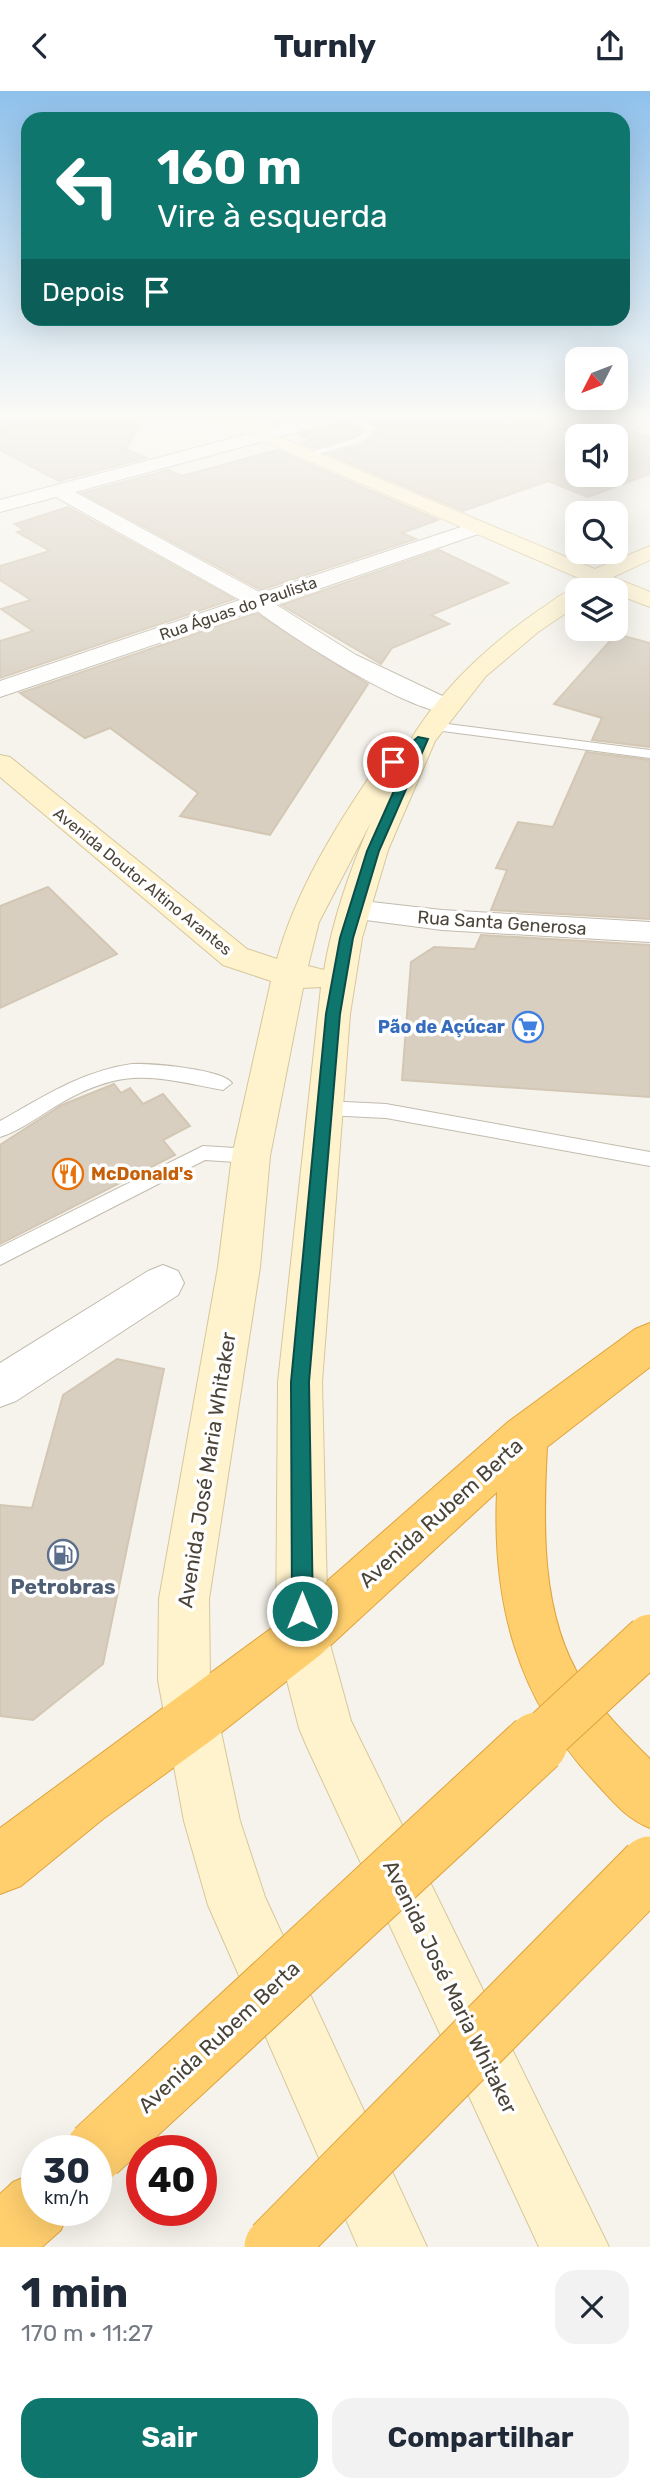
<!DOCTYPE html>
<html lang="pt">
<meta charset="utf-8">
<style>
:root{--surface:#fff;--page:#f2f2f3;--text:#1f2937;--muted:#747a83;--accent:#0f766e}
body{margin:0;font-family:Rubik,sans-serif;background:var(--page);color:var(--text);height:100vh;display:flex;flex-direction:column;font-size:26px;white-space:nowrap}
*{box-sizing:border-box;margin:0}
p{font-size:23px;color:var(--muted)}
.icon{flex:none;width:38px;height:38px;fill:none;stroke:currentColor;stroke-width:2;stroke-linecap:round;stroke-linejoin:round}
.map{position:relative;height:2156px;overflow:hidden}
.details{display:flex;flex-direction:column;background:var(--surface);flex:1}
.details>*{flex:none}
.banner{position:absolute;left:21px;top:21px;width:609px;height:214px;border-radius:21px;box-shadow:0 7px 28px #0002;background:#0f766e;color:#fff;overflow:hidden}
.needle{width:46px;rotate:228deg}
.controls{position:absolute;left:565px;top:256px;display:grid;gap:14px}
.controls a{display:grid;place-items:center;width:63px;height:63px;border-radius:14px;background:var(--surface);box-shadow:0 7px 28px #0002;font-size:35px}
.speed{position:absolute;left:21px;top:2044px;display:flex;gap:14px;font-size:35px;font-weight:700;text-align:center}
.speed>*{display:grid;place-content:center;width:91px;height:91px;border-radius:50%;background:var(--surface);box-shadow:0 7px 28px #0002;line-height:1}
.speed small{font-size:18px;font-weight:400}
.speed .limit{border:10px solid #d22;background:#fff;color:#111}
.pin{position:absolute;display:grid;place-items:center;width:60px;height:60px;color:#fff;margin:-30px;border:4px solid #fff;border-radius:50%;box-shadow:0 2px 7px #0007}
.me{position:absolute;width:77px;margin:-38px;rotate:0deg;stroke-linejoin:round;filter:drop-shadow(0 0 5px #0008)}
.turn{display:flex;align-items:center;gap:24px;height:147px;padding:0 21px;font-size:32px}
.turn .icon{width:91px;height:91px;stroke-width:2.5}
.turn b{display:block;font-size:49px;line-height:60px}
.then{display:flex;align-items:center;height:66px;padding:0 21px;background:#0003;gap:14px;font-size:26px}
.round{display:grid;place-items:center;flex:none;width:74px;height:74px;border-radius:21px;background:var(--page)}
.summary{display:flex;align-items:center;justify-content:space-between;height:119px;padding:0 21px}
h1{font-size:42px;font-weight:700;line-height:52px}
.button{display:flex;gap:14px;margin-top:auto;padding:14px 21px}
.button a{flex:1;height:80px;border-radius:21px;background:var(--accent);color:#fff;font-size:28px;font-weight:700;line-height:80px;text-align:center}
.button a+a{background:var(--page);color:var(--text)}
header{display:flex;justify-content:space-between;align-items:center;height:91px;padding:0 21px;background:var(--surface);font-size:32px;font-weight:700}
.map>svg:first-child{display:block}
.building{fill:#d8cfc1;stroke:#d3c7b4;stroke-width:2;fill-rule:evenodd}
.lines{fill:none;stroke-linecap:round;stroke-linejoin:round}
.lane-casing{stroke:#c2bbae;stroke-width:2}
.street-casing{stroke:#c2bbae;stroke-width:2}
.secondary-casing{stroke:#d6c79b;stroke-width:2}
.highway-casing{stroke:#e0a43c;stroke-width:2}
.lane{fill:#fff;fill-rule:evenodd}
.street{fill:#fff;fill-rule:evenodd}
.secondary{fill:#fff3cd;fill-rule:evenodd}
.highway{fill:#ffcf6e;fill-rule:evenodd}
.highway-bridge-far1-casing{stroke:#e0a43c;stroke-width:51;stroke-linecap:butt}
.highway-bridge-casing{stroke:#e0a43c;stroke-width:63;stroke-linecap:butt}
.highway-bridge-far1{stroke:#ffcf6e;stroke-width:49}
.highway-bridge{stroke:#ffcf6e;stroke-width:61}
.route{fill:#0f766e;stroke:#0a4d48;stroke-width:2}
.labels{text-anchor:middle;stroke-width:7;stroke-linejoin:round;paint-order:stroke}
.far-street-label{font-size:16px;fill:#4b4439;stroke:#fff}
.street-label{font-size:18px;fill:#4b4439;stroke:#fff}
.shop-label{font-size:18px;font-weight:bold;fill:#366cbe;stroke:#fff;text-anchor:end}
.food-label{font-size:18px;font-weight:bold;fill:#c56008;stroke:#fff;text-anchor:start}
.near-street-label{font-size:21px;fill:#4b4439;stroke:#fff}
.near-service-label{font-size:21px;font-weight:bold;fill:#4e5e75;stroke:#fff}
</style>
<header><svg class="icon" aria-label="back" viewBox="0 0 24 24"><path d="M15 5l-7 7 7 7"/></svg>Turnly<svg class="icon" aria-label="share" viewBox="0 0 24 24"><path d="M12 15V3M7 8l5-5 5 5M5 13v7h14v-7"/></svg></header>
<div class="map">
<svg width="650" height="2156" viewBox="0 0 650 2156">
<rect width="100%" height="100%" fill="#f6f3ec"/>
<path class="building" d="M35,323h113l-22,35 20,9 -87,23 -59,-31v-27z
M255,323h55l-35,10z
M354,323h230l66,24v36l-62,23 -40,-16 -85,30 -135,-57 35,-9 16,-15 -1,-4zM578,345h38v38h-38z
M346,330l16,9 -7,6 -41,12 -13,-5 10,-3 -13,-6z
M277,359l161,70 -36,13 14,6 -155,51 -179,-97 86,-23 14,6z
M68,416l166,92 -234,79v-37l33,-10 -32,-22 30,-9 -31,-20v-14l50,-15 -33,-19 7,-2 -9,-6z
M439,459l69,33 -77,32 18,9 -57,24 -11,16 -100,-59z
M256,522l112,71 -98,151 -90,-19 18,-23 -88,-65 -25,10 -65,-45z
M616,543l34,9v104l-58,-7 10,-22 -48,-14z
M586,661l64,8v159l-159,-9 16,-40 -11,-2 22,-46 35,5z
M48,796l69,67 -117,54v-102z
M481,844l169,10v152l-248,-17 9,-118 23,-15 41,2z
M114,993l7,9 9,-5 13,16 20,-10 27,32 -27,14 12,15 -175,89v-99l62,-40z
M117,1268l47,10 -61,295 -70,56 -33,-4v-211l32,3 31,-113z"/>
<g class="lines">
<g class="lane-casing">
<path id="lane" d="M337,323h10l30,14 -15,14 -58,16v-4l52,-16 11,-9z
M432,631l218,28v8l-223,-29 -2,-3z
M132,973c18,-1 91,5 100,19l-9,7c-68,-13 -98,-24 -162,13 -19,11 -39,27 -61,34v-16c43,-24 82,-50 132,-57z
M325,1010l61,3 264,48v14l-264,-48 -61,-3 -9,-7z
M203,1055l48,3 7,2 3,5 -3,5 -7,2 -46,-3 -205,105v-18z"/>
</g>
<g class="street-casing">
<path id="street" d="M322,323h29l-2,4 -274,74 186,101 209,-69h14l3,4 -3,4 -209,72 81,51 99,47 4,5 -4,5c-34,9 -169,-78 -199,-102l-256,87v-16l240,-81 -184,-103 -56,15v-12z
M354,809l88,10 208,12v20l-208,-12 -99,-13 -5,-7 5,-7z
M163,1174l15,6 6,12 -6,12 -162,106 -16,6v-44l148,-92z"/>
</g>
<g class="secondary-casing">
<path id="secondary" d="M201,323h24l370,155 55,-23v14l-37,17 37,15v15l-34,-13v-4l-17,-4 -4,4h-17v15l-40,27 -52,44 -51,65 -47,109 -26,88 -12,76 -28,368 6,255 23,84 258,526h-70l-232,-500 -8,-19 -23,-91 2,-255 43,-395 -18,1 -33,168 -10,111 -51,332 1,81 30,141 25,76 162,350h-69l-150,-342 -24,-84 -26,-141 1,-81 59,-332 14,-111 39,-175 -48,-16 -223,-188v-22l10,2 237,192 30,10c19,-68 58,-132 98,-190l10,-2 10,2c30,-65 85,-118 144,-159 12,-7 24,-19 37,-22l5,-9zM371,731c-21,47 -38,97 -47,148l-16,-4 11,-44z"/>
</g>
<g class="highway-casing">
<path id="highway" d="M650,1232v44l-103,80c-4,77 -7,168 36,235 19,29 43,53 67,77v69c-25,-10 -37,-27 -56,-47 -77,-83 -102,-178 -97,-289l-177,163 -107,84 -110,80 -82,67 -21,8v-66l284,-209 224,-197 127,-93z
M37,2081v38h32l-8,20 -19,17h-42v-53l13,-12z"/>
</g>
<use href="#lane" class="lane"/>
<use href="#street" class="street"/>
<use href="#secondary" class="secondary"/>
<use href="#highway" class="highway"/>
<g class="highway-bridge-far1-casing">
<path id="highway-bridge-far1" d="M535,1654l115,-106"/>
</g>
<g class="highway-bridge-casing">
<path id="highway-bridge" d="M96,2060l441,-408
M275,2156l375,-380"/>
</g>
<use href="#highway-bridge-far1" class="highway-bridge-far1"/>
<use href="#highway-bridge" class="highway-bridge"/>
</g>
<linearGradient id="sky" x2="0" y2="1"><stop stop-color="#8fc1ec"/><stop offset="0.52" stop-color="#fbfaf6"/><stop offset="1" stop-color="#fbfaf6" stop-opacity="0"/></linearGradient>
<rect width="650" height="625" fill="url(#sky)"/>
<path class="route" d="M418,646l10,2 -49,112 -26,87 -13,76 -31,368 4,229 -3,7 -8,4 -7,-4 -3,-7 -1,-229 35,-368 14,-76 27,-87 43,-96 -13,10 -9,-3z"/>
<defs>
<g id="supermarket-ring" transform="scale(1.575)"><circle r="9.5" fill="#fff" stroke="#3f7fe0" stroke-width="1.5"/><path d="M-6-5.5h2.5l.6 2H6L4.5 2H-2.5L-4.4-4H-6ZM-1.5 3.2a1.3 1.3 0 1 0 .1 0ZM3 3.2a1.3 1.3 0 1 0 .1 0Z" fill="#3f7fe0"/></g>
<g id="restaurant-ring" transform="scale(1.575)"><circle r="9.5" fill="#fff" stroke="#e8710a" stroke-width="1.5"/><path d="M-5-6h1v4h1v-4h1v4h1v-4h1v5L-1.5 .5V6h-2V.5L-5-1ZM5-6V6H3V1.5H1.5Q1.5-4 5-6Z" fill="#e8710a"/></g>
<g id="fuel-ring" transform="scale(1.575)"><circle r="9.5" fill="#fff" stroke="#5c6f8a" stroke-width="1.5"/><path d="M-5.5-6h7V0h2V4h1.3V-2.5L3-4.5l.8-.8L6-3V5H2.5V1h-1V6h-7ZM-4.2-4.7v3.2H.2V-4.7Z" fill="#5c6f8a"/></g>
</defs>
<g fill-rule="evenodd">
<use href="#supermarket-ring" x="528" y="936"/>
<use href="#restaurant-ring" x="68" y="1083"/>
<use href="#fuel-ring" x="63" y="1464"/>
</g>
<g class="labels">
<g class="far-street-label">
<text transform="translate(238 517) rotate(-19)" y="6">Rua Águas do Paulista</text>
<text transform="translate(143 790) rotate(39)" y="6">Avenida Doutor Altino Arantes</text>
</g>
<g class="street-label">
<text transform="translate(502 832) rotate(4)" y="6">Rua Santa Generosa</text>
</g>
<g class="shop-label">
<text x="505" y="942">Pão de Açúcar</text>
</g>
<g class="food-label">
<text x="91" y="1089">McDonald's</text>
</g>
<g class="near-street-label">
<text transform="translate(207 1379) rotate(-81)" y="7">Avenida José Maria Whitaker</text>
<text transform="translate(441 1422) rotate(-42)" y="7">Avenida Rubem Berta</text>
<text transform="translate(450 1896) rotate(64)" y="7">Avenida José Maria Whitaker</text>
<text transform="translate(219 1946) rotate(-43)" y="7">Avenida Rubem Berta</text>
</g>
<g class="near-service-label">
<text x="63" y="1503">Petrobras</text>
</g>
</g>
</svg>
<div class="controls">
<a><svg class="needle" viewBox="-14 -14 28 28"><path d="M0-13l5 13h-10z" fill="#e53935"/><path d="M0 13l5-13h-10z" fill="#747a83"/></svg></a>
<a><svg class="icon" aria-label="sound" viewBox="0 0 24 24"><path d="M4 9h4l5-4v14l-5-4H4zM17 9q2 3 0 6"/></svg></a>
<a><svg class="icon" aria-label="search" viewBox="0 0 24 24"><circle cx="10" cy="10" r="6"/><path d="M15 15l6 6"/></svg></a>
<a><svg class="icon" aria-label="layers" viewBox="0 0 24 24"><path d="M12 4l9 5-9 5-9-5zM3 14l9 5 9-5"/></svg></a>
</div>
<div class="speed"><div>30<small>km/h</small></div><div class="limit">40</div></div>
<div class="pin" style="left:393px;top:671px;background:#d93025"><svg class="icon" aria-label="arrive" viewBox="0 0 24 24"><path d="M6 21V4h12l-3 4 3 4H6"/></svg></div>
<svg class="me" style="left:302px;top:1520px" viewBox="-20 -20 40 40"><circle r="17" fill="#0f766e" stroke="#fff" stroke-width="3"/><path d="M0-11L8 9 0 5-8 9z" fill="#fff"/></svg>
<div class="banner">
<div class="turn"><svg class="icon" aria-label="left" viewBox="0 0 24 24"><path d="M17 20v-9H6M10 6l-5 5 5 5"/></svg><div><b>160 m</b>Vire à esquerda</div></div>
<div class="then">Depois<svg class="icon" aria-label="arrive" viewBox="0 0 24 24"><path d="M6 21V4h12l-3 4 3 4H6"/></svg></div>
</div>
</div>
<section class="details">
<div class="summary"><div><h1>1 min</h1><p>170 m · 11:27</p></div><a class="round"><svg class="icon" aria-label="close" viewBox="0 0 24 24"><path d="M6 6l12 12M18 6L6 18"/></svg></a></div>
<div class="button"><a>Sair</a><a>Compartilhar</a></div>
</section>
